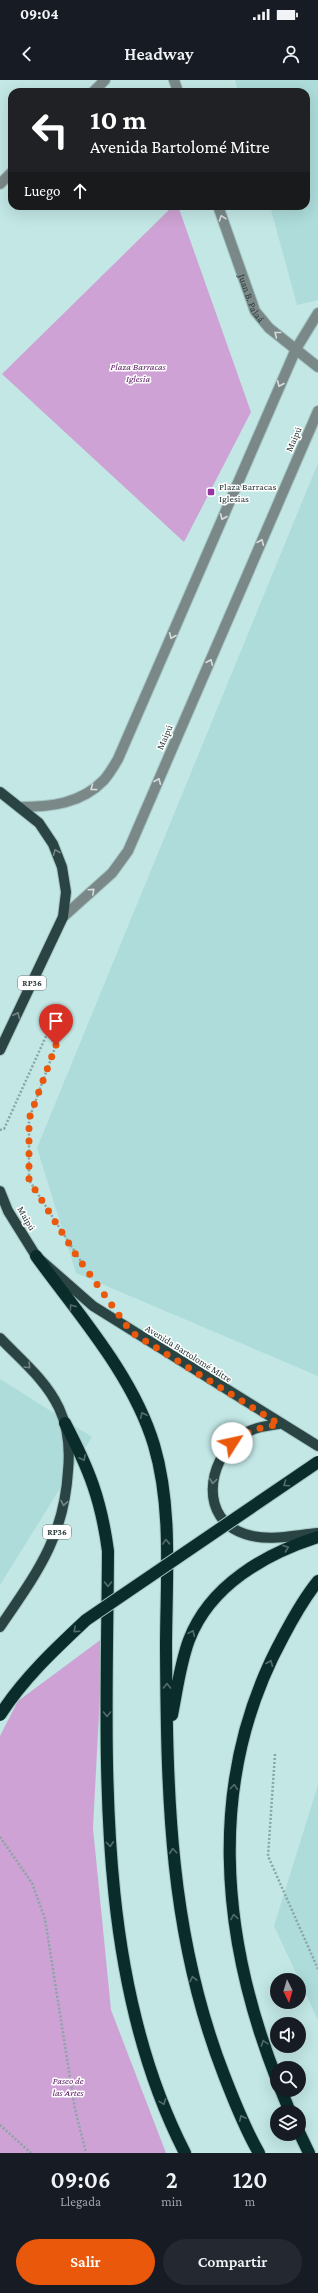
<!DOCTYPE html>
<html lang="es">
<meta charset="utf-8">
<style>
:root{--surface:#171b24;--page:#242831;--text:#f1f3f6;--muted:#9ea1a6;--accent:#ea580c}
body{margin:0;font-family:"Crimson Pro",serif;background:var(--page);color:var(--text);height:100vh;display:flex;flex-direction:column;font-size:15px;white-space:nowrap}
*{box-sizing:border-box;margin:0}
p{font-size:13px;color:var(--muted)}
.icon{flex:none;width:22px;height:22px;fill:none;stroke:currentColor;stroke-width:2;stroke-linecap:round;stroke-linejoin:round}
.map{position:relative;height:2073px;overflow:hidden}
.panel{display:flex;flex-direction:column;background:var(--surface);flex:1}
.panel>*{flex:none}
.top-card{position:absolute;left:8px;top:8px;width:302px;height:122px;border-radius:12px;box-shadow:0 4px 16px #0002;background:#202124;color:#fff;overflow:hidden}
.needle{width:26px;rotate:175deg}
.buttons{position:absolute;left:270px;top:1893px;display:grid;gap:8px}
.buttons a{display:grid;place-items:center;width:36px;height:36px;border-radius:50%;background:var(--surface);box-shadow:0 4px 16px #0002;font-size:20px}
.pin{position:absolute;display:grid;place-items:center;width:34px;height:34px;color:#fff;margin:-41px -17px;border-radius:50% 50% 50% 0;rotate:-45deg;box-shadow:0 0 4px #0007}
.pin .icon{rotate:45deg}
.me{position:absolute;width:44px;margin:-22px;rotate:55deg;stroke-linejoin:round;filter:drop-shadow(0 0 3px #0008)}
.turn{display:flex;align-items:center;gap:14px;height:84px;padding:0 16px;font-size:18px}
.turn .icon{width:52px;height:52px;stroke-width:2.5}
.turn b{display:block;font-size:28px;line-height:34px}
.then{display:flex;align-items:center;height:38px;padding:0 16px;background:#0003;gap:8px;font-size:15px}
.eta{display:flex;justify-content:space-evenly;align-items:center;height:68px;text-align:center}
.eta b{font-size:24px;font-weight:600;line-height:28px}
.action{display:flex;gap:8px;margin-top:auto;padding:8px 16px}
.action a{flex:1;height:46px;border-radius:24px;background:var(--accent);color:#fff;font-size:16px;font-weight:600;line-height:46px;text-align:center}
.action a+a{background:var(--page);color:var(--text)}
.status{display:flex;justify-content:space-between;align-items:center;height:28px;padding:0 20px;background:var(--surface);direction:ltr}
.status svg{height:11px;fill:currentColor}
header{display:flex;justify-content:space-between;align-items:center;height:52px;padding:0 16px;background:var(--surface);font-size:18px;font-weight:600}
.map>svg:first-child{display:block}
.built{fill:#addcda}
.green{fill:#cea2d4}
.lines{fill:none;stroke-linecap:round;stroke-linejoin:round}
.minor-casing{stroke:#a4c4c3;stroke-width:12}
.major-casing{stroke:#a4c4c3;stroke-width:12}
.highway-casing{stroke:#a4c4c3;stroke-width:14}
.path{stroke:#89a5a4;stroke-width:2.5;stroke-dasharray:2 2;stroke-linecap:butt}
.minor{stroke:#7a8988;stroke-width:10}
.major{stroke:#294443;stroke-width:10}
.highway{stroke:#0a2d2c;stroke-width:12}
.highway-bridge-casing{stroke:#a4c4c3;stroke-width:14;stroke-linecap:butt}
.highway-bridge{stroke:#0a2d2c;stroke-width:12}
.oneway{stroke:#d7dcdb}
.oneway2{stroke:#748585}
.oneway3{stroke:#546c6b}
.route{stroke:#ea580c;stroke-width:7;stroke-dasharray:0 12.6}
.poi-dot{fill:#9336a0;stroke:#fff;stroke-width:1.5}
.labels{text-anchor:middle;stroke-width:3;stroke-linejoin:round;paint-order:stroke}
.shield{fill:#fff;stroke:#6b7575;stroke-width:1}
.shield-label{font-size:9px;font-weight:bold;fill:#2b3a3a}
.street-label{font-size:10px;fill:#2b3a3a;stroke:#fff}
.park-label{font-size:10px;font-style:italic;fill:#5a1b63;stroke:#fff}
.poi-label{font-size:10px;fill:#2b3a3a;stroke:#fff;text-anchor:start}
</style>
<div class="status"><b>09:04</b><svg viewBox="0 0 49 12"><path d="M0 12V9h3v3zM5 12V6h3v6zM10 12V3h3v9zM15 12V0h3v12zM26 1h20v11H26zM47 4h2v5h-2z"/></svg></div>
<header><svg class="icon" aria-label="back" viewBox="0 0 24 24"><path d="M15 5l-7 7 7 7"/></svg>Headway<svg class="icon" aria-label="person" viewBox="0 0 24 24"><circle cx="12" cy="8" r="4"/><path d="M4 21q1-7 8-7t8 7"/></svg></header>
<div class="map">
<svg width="318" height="2073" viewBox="0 0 318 2073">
<rect width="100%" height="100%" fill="#c2e7e5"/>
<path class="built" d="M235,0h83v220l-21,5 -27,-99h36v-114h-68z
M318,383v913l-242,-103 -39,-125z
M0,1299l92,58 -92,148z
M318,1705v235l-44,-94z"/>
<path class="green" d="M173,126h5l73,206 -67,130 -182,-168z
M103,1558l-10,190 18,182 55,143h-166v-417l18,-35z"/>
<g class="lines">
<g class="minor-casing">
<g id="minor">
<path d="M174,0l4,12"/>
<path d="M93,12l12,-12"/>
<path d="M0,104l12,-12"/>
<path id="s1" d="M218,126l37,105 14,17 49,39"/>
<path d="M19,727c31,0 62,-3 85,-27 5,-6 10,-14 14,-21l178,-410 22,-36"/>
<path d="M63,837l49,-44 16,-22 190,-440"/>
</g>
</g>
<g class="major-casing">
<path id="major" d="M0,712l39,31 14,21 9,23 4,25 -3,25 -63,133
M0,1111l8,20 28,45 57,50 225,140
M0,1258c21,22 46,42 59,70 9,19 11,42 9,63 -4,67 -32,103 -68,156
M279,1344c-14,2 -29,4 -40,13 -32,25 -40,82 6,97 23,8 50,1 73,-1"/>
</g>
<g class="highway-casing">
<path id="highway" d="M36,1176c42,58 97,119 118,189 19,64 12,137 12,203 1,149 3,286 58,427 10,26 21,54 35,78
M65,1343c24,46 36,76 43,128 -1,198 -16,421 77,602
M172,1635c5,-25 8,-51 17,-75 21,-55 76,-86 129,-103
M277,2000c-57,-145 -71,-302 6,-443 10,-19 21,-39 35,-56
M281,2010l9,22
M299,2052l10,21"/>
</g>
<path class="path" d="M0,1050l4,-1 43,-95 9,11 -27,74v61l55,86
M275,1674l-7,102 50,113
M0,1757l32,46 13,36 30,190 11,44
M0,2045l31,28"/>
<use href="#minor" class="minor"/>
<use href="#major" class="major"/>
<use href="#highway" class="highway"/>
<g class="highway-bridge-casing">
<path id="highway-bridge" d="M0,1635c23,-36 55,-66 86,-95l232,-158"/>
</g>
<use href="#highway-bridge" class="highway-bridge"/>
</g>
<defs><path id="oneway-chevron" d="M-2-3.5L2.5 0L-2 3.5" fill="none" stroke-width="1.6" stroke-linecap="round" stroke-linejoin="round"/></defs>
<g class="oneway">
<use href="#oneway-chevron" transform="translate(222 138) rotate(-109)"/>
<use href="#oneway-chevron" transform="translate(277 254) rotate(-142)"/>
<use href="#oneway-chevron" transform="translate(280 304) rotate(113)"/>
<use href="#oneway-chevron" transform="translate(223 437) rotate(113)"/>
<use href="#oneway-chevron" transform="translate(261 462) rotate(-67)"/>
<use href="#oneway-chevron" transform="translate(172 556) rotate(113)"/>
<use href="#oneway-chevron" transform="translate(210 582) rotate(-67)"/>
<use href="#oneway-chevron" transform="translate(158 701) rotate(-67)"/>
<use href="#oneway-chevron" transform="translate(93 708) rotate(144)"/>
<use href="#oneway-chevron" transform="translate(92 811) rotate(-42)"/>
</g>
<g class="oneway2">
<use href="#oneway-chevron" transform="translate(56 772) rotate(-112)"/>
<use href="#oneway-chevron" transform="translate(17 935) rotate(-65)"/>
<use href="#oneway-chevron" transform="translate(28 1286) rotate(45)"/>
<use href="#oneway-chevron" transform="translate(213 1401) rotate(97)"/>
<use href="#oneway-chevron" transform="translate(64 1423) rotate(100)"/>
</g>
<g class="oneway3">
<use href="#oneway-chevron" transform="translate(72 1227) rotate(-126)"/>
<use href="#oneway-chevron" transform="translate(143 1335) rotate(-115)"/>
<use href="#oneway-chevron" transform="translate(83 1378) rotate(64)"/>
<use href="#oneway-chevron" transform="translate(286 1404) rotate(146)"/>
<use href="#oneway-chevron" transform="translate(166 1462) rotate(-92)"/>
<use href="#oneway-chevron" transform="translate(286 1468) rotate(-20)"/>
<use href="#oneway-chevron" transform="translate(108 1504) rotate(90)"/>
<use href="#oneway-chevron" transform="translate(76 1550) rotate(138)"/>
<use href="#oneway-chevron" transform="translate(192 1553) rotate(-66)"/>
<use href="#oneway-chevron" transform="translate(270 1583) rotate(-67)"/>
<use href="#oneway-chevron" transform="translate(167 1606) rotate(-90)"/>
<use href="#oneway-chevron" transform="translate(107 1634) rotate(90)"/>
<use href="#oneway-chevron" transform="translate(234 1707) rotate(-85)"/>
<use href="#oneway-chevron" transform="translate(110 1764) rotate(86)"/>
<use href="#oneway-chevron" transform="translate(173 1771) rotate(-95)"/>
<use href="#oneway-chevron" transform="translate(234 1837) rotate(-99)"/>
<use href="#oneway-chevron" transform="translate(193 1899) rotate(-103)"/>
<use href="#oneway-chevron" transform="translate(264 1963) rotate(-108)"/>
<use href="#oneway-chevron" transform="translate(163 2022) rotate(69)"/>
<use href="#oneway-chevron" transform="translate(242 2038) rotate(-115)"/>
</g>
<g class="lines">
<path class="route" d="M56,965l-27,74v61l49,78 53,74 148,92 -27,6 -20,13"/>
</g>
<rect class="poi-dot" x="207" y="408" width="8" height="8" rx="2"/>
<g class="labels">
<g class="shield">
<rect x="18" y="896" width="28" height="14" rx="3"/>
<rect x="43" y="1445" width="28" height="14" rx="3"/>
</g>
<g class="shield-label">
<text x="32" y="906">RP36</text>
<text x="57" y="1455">RP36</text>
</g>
<g class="street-label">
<text dy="4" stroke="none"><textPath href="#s1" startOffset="98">Juan B. Palaá</textPath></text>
<text transform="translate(293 359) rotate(-67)" y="4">Maipú</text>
<text transform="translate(164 657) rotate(-67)" y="4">Maipú</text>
<text transform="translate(27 1138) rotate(60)" y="4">Maipú</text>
<text transform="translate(189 1273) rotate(32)" y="4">Avenida Bartolomé Mitre</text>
</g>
<g class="park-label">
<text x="138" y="290">Plaza Barracas<tspan x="138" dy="12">Iglesia</tspan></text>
<text x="68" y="2004">Paseo de<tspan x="68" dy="12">las Artes</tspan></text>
</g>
<g class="poi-label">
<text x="219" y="410">Plaza Barracas<tspan x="219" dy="12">Iglesias</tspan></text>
</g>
</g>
</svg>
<div class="buttons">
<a><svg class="needle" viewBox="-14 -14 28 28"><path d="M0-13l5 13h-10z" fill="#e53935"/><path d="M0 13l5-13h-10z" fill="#9ea1a6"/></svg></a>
<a><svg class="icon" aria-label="sound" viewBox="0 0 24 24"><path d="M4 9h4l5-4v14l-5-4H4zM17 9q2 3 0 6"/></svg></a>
<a><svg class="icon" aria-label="search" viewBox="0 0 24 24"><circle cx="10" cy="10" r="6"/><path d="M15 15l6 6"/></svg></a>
<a><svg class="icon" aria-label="layers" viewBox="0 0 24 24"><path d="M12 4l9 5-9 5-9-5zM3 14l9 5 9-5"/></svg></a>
</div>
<div class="pin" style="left:56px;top:965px;background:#d93025"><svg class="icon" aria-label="arrive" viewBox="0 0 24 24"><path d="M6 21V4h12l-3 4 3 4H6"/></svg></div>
<svg class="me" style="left:232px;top:1363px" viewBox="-20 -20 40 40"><circle r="19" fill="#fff"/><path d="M0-13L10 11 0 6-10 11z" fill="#ea580c"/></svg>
<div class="top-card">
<div class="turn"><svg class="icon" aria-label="left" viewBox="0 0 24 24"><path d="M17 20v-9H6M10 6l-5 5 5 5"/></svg><div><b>10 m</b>Avenida Bartolomé Mitre</div></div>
<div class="then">Luego<svg class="icon" aria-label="ahead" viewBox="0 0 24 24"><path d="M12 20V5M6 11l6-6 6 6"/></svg></div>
</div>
</div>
<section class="panel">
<div class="eta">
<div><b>09:06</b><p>Llegada</p></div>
<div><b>2</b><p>min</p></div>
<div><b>120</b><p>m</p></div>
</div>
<div class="action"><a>Salir</a><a>Compartir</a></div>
</section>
